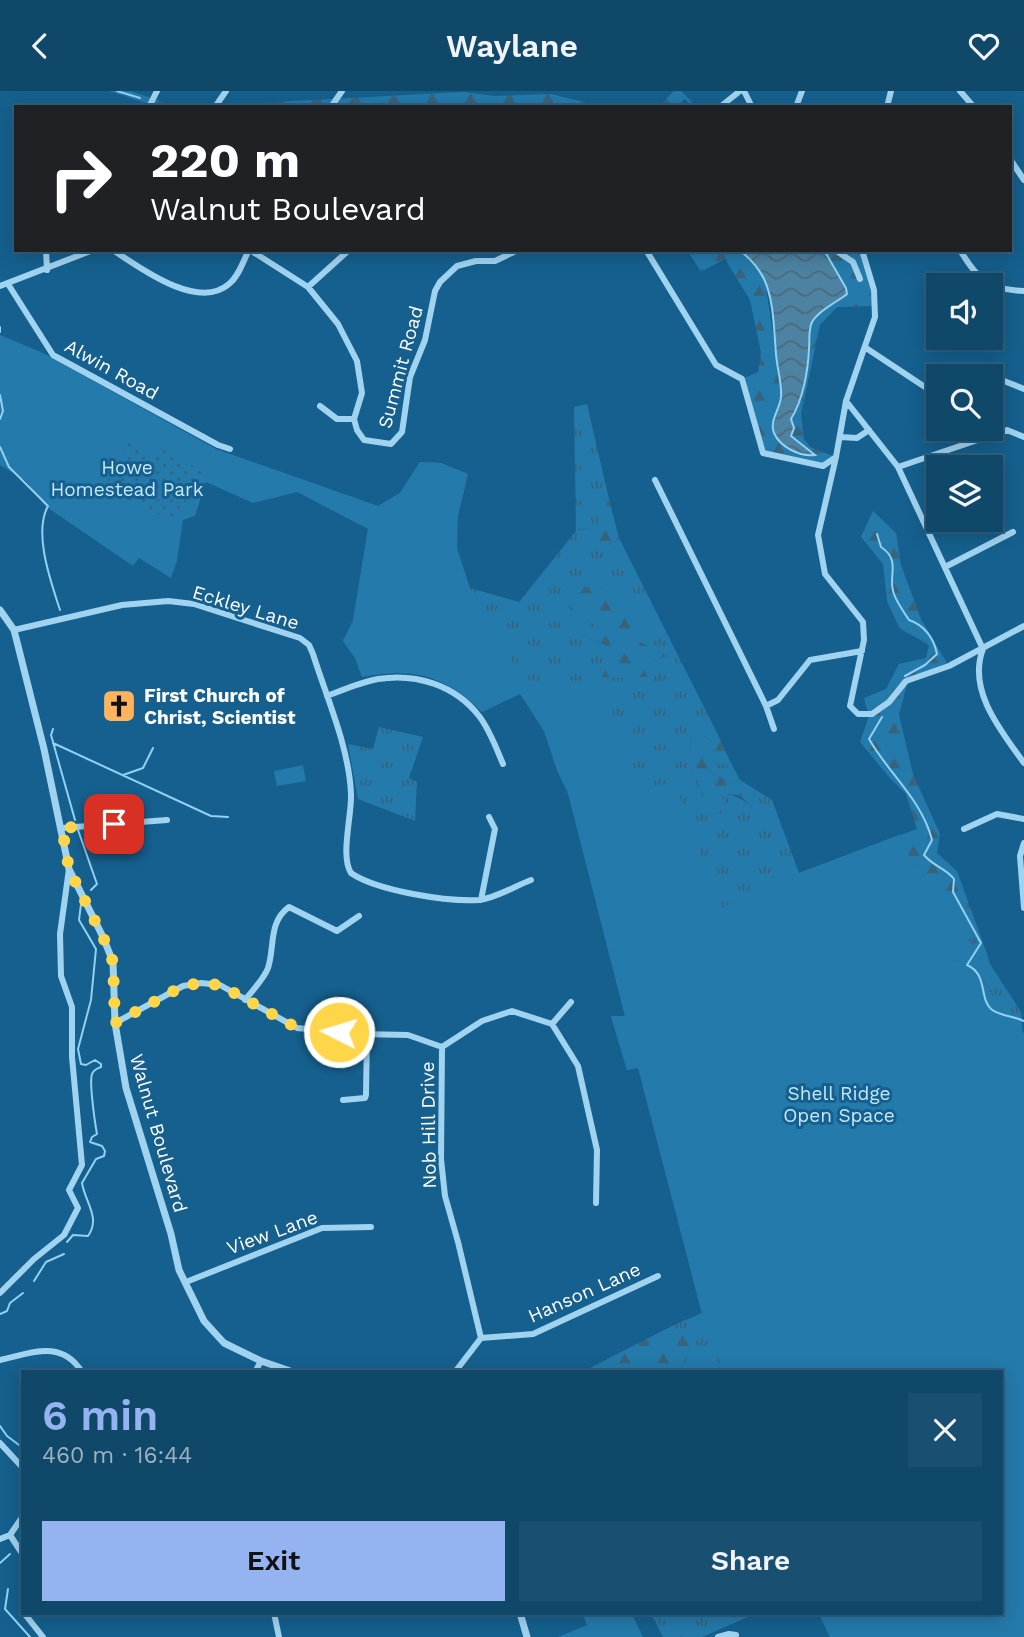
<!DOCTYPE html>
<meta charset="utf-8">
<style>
:root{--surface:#10486a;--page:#194f70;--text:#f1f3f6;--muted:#9cb2c1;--line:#30607e;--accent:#95b2f1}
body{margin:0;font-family:"Work Sans",sans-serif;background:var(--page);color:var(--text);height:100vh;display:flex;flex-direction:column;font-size:26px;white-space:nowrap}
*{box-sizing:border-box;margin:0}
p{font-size:23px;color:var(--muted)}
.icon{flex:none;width:38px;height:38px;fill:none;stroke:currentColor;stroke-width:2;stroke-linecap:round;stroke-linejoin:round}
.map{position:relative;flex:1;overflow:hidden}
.panel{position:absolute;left:21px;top:1279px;width:982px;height:245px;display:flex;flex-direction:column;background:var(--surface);border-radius:0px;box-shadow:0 4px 18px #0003,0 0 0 2px var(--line)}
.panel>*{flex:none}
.hud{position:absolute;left:14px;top:14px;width:998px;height:147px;border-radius:0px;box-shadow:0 4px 18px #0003,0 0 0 2px var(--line);background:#202124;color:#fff;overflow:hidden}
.fabs{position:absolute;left:926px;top:182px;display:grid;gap:14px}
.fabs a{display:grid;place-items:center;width:77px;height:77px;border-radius:0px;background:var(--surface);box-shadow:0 4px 18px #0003,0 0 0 2px var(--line);font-size:35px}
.pin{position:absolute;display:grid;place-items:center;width:60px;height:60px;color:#fff;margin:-30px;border-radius:14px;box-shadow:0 4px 10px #0006}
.me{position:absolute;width:77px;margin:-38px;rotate:275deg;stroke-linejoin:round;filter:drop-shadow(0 0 5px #0008)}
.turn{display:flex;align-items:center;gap:24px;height:147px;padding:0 21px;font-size:32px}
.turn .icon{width:91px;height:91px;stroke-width:2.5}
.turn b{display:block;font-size:49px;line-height:60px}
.round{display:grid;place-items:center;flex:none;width:74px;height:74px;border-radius:0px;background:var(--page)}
.overview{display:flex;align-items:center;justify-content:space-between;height:119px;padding:0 21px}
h1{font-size:42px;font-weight:600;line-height:52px;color:var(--accent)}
.button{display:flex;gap:14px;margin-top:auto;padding:14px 21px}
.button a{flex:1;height:80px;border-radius:0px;background:var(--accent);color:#111;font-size:28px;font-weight:600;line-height:80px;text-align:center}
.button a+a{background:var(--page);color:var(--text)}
header{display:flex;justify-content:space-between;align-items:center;height:91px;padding:0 21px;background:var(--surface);font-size:32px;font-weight:600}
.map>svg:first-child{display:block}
.grass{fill:url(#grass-tufts);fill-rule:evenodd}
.forest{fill:url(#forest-firs)}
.park{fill:#247aab}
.garden{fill:url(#garden-dots)}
.water{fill:url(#water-waves);stroke:#92d1f3;stroke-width:2}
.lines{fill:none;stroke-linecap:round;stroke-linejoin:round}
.stream{stroke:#92d1f3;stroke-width:2}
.minor{stroke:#a0d3f0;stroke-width:6}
.tertiary{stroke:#a0d3f0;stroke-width:7}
.route{stroke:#ffd54a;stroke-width:12;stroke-dasharray:0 21.6}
.labels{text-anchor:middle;stroke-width:6;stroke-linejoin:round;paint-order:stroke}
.street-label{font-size:19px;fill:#fff;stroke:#15608e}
.park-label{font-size:19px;fill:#c6e8fc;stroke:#15608e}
.poi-label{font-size:19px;font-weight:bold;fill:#fff;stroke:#15608e;text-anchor:start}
</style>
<header><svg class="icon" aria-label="back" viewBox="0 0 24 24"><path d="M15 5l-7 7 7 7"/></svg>Waylane<svg class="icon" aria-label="heart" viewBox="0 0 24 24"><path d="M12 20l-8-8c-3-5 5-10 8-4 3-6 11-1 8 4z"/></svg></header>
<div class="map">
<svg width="1024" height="1546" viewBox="0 0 1024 1546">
<defs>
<pattern id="grass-tufts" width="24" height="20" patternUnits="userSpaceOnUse" patternTransform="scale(1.75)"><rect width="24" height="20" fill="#247aab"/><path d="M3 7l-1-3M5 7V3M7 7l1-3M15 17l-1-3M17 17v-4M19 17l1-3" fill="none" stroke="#38637c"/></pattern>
<pattern id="forest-firs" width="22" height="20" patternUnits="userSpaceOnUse" patternTransform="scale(1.75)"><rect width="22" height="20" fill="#247aab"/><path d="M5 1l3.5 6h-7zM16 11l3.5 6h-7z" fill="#38637c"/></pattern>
<pattern id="garden-dots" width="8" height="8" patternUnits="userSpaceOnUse" patternTransform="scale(1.75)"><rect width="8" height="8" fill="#247aab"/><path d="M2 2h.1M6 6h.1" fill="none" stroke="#38637c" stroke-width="1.8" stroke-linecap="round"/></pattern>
<pattern id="water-waves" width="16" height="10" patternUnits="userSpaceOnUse" patternTransform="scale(1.75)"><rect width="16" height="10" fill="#4c83a2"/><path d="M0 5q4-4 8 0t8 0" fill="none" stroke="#4c6a7b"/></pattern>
</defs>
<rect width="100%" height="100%" fill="#15608e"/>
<path class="grass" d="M587,313l22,95 -13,28 -19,3 29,17 13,-9 98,195 -6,6 -20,-7 -1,16 6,11 -5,11 9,14 2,11c24,-2 30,-4 50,12l4,-17 16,10 27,73 93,-35 70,87 12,9 -3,18 -25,-8 49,53 -14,-21 -4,-13 9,-12 4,13 31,48 1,19 2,2v604h-194l-11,-23 182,-1v-241h-321l10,-26 -16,-21 28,-12 -64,-245 -11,2 -16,-54h14l-57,-223 -11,-23 -13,-39 -24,-38 -38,19c-37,-37 -69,-45 -120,-35l-7,-19 -12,-17 10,-20 15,-92 10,-23 22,-13 20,-31 21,1 27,11 -10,42 -1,32 13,40 49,14 57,-71 -2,-124zM594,533l75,31 -18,6 -64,-23z
M379,636l44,10 -14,41 8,4 -2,39 -57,-22 -10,-55 25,5z
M714,670l19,6 7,13 -12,2 -20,-12z
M651,1523h104l-53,23h-39z"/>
<path class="forest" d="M109,0h21l49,16h-21z
M674,0h7l16,16h-5l-7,-8 -10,8h-17z
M463,1l31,4 57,-2 37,9 27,4h-391l68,-6z
M687,159h52l16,14 10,18 16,103 -2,22 -5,11 17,17v-16l7,-11 10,-45v-26l4,-15 14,-13 21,-15 -4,-12 -19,-32h38l13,56 -38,1 -17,18 -19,89 3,25 6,8 26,10 -13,9 -60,-13 -21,-74 16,-7 3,-19 -11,-53 -25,-41 -24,13z
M609,408l10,39 -13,9h-24l-6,-16 20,-5z
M873,420l23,22 5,32 20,54 27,46 -41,19 -8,31 14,59 27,60 -3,19 20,18 29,80 -9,12 4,13 15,23 -38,-28 -13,-28 26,9 3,-18 -64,-53 7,-14 -22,-18 -3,-11 25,-9 -11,-35 -17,-17 -29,-35 9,-26 -5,-18 22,-9 13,-25 27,-6 3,-13 -30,-17 -12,-27 -4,-37 -22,-27z
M597,495l39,22 10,18 -11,14 35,15 -19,6 7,15 -28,2 -28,-1 3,-33 -19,-6 8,-14 -23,-16 3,-20z
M691,640l19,8 7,-6 16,34 -19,-5 -6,8 20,12 12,-2 16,10 -4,17 -14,-12 -17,-1 6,15 -8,5 -8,-19 -9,1 -3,-12 -8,-14 4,-11 -5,-11z
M674,1234l16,21 -10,26h-98z"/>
<path class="park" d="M0,244l43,18 173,96 162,57 22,-13 20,-31 21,1 27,11c-6,23 -15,50 -11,74 6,44 53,109 77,148l68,-19 35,114 37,-9 47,126 78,-35 100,-38 11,7 -3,17 10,8 -6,14h12l51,38 -17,42 33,3 -9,13 30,46 10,-11 3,38v587h-194l-11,-23 182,-1v-241h-277l-22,-58 -64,-247 -11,3 -16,-54h14l-57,-223 -11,-23 -13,-39 -24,-37 -38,18c-37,-37 -69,-45 -120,-35l-7,-19 -12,-17 10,-20 15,-92 -71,-37 -44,11 -47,-21 -11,34 -12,4 -6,41 -6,17 -32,-20 -6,8 -88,-60 -19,-25 -26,-16z
M303,674l3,16 -29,5 -3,-15z
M582,1522l50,1 11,23h-85l29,-12z"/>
<path class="garden" d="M128,352l27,12 5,-10 42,26 -28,52 -61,-31 -5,8 -8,-5z"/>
<path class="water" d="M739,159h85l22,38 1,6c-10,8 -28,16 -35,28 -4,9 -2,18 -3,27 -1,22 -6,51 -18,70l3,9 -3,8 24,19c-15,2 -35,-8 -41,-22 -5,-12 6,-24 7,-36 1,-15 -4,-28 -5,-43 -2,-23 -2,-54 -12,-75 -6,-12 -14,-21 -25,-29z"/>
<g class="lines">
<path class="stream" d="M117,0l23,7
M160,13l9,3
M0,236v5
M0,304l3,16 -3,8
M0,356l9,20 39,39c-15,27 3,76 12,104
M877,443l4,13c21,14 6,29 13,47 3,9 10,18 15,26 15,5 25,18 28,34l-12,11 -20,11
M882,626l-13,22c20,35 53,61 63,101l-8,15c10,12 22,13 30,24l-1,13 28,51 -14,22c21,9 12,33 24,44 8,7 23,7 33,12
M53,638l-2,6 24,85
M53,652l158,73 17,1
M123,684l20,-7 10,-20
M78,739l19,54 -6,6
M67,1151l6,-7 15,1c13,-18 -3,-34 -6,-53l14,-24 8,-3 1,-5 -3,-5 -12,-4 2,-5 5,-3c-2,-11 -8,-52 -5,-60 2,-5 5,-5 9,-7v-3l-6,-4 -9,5 -5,-1 -3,-15 13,-49 5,-51 -17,-29 2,-16
M34,1190l12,-19 18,-8
M0,1223l7,-3 3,-8 13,-10
M0,1335l7,10 16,12
M22,1448l1,-1
M0,1472l10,-9
M8,1498l-3,20 25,28"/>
<path class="minor" d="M744,0l8,16
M960,0l14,16
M149,16l8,-16
M215,16l11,-16
M331,16l11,-16
M720,16l20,-16
M796,16l6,-16
M887,16l4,-16
M1010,68l14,21
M46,159l1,20
M113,159c27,18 85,61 116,34 10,-8 14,-23 20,-34
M250,159l58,37 30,37 19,37 5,32 -8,26 3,11 7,10 27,4 11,-12 8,-55 15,-37 10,-49 5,-9 17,-16 19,-5h19l23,-11
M646,159l70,115 26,14 21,74 60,13 13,-9
M835,159l18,12 7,17
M862,159l12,40 1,27 -29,84 -10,56 -18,78 7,39 38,48 1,18 -14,66 8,8h14l17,-12 17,-21 43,-15 75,-40
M960,159c17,29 29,40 64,41
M8,193l45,71 165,90 12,4
M0,195l93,-36
M308,196l41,-37
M866,257l65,43h7
M990,291l14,-1 20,8
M846,310l52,66 85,182c-16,41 18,82 41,114
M320,315l17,13h17
M840,346l17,1 12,-8
M898,376l109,-37 17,7
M655,389l111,226 8,23
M945,476l68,-35
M14,539l108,-25 46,-4 26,3 106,34 9,7 4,9c14,45 36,93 38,140 1,21 -11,62 0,79 26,18 97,29 128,27 17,-2 36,-14 52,-20
M327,605c16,-6 34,-14 51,-17 38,-6 77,6 101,37 11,14 17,32 24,48
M766,615l12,-6 32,-40 52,-9
M62,737l105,-8
M964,738l33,-15 27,5
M1024,752l-4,13 4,52
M481,809l14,-71 -6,-12
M245,909c7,-9 19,-21 23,-32 7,-21 0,-46 21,-61l48,24 22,-15
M115,932l68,-37 18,-3 19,2 77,43 63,6 48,1 34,12 -1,112 4,37 13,46 23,96 -26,34
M552,933l19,-22
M442,956l40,-26 30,-10 40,13 26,42 19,84 -1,53
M343,1009l22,-2 1,-3 1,-61
M186,1191l136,-54 49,-1
M0,1202l34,-34 30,-24 14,-27 -9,-18 13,-25 -10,-108v-50l-11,-31 -1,-42 9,-65
M481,1247l52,-4 125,-58
M0,1269c32,-7 61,-21 82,12
M255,1281l6,-11
M0,1352l23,25
M10,1444l13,20
M0,1448l10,-4 13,-19
M24,1522l19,24
M274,1522l5,24
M718,1546l11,-3 7,1"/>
<path class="tertiary" d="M0,519l14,20 30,119 25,120 34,68 10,25 2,61 11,65 45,146 8,36 25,51 20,22 37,18 32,11
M520,1522l7,24"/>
</g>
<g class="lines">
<path class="route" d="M114,733l-52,4 7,41 34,68 10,25 2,61 68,-37 18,-3 19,2 77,43 42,4"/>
</g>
<defs>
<g id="church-square" transform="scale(1.75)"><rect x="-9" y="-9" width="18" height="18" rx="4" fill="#ffb35f" stroke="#15608e"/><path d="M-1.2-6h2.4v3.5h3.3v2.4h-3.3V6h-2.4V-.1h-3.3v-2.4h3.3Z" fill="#111"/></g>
</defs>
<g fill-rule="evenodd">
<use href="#church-square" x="119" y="615"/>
</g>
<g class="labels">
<g class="street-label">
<text transform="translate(400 276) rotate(-75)" y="7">Summit Road</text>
<text transform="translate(112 278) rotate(29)" y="7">Alwin Road</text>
<text transform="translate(246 516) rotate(17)" y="7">Eckley Lane</text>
<text transform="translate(428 1034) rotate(-91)" y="7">Nob Hill Drive</text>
<text transform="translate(159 1042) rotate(74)" y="7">Walnut Boulevard</text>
<text transform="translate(272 1141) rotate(-20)" y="7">View Lane</text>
<text transform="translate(584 1201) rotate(-24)" y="7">Hanson Lane</text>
</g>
<g class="park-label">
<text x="127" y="383">Howe<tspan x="127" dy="22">Homestead Park</tspan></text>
<text x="839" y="1009">Shell Ridge<tspan x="839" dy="22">Open Space</tspan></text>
</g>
<g class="poi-label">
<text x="144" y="611">First Church of<tspan x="144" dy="22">Christ, Scientist</tspan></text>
</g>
</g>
</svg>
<div class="fabs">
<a><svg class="icon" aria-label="sound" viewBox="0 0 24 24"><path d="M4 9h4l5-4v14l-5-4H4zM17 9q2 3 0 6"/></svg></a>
<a><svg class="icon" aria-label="search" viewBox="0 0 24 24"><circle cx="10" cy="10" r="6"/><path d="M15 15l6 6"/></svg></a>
<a><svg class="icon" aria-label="layers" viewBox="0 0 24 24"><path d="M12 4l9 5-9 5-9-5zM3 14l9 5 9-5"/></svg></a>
</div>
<div class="pin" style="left:114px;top:733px;background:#d93025"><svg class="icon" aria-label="arrive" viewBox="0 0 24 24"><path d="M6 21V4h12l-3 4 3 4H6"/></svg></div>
<svg class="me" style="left:339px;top:941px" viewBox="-20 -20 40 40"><circle r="17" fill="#ffd54a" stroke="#fff" stroke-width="3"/><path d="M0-11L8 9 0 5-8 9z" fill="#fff"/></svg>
<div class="hud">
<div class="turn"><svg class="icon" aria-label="right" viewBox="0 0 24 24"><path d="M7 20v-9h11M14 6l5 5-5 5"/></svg><div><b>220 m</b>Walnut Boulevard</div></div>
</div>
<section class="panel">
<div class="overview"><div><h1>6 min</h1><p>460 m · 16:44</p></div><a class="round"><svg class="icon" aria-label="close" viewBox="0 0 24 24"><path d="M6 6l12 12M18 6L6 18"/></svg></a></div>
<div class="button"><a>Exit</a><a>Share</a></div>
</section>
</div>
